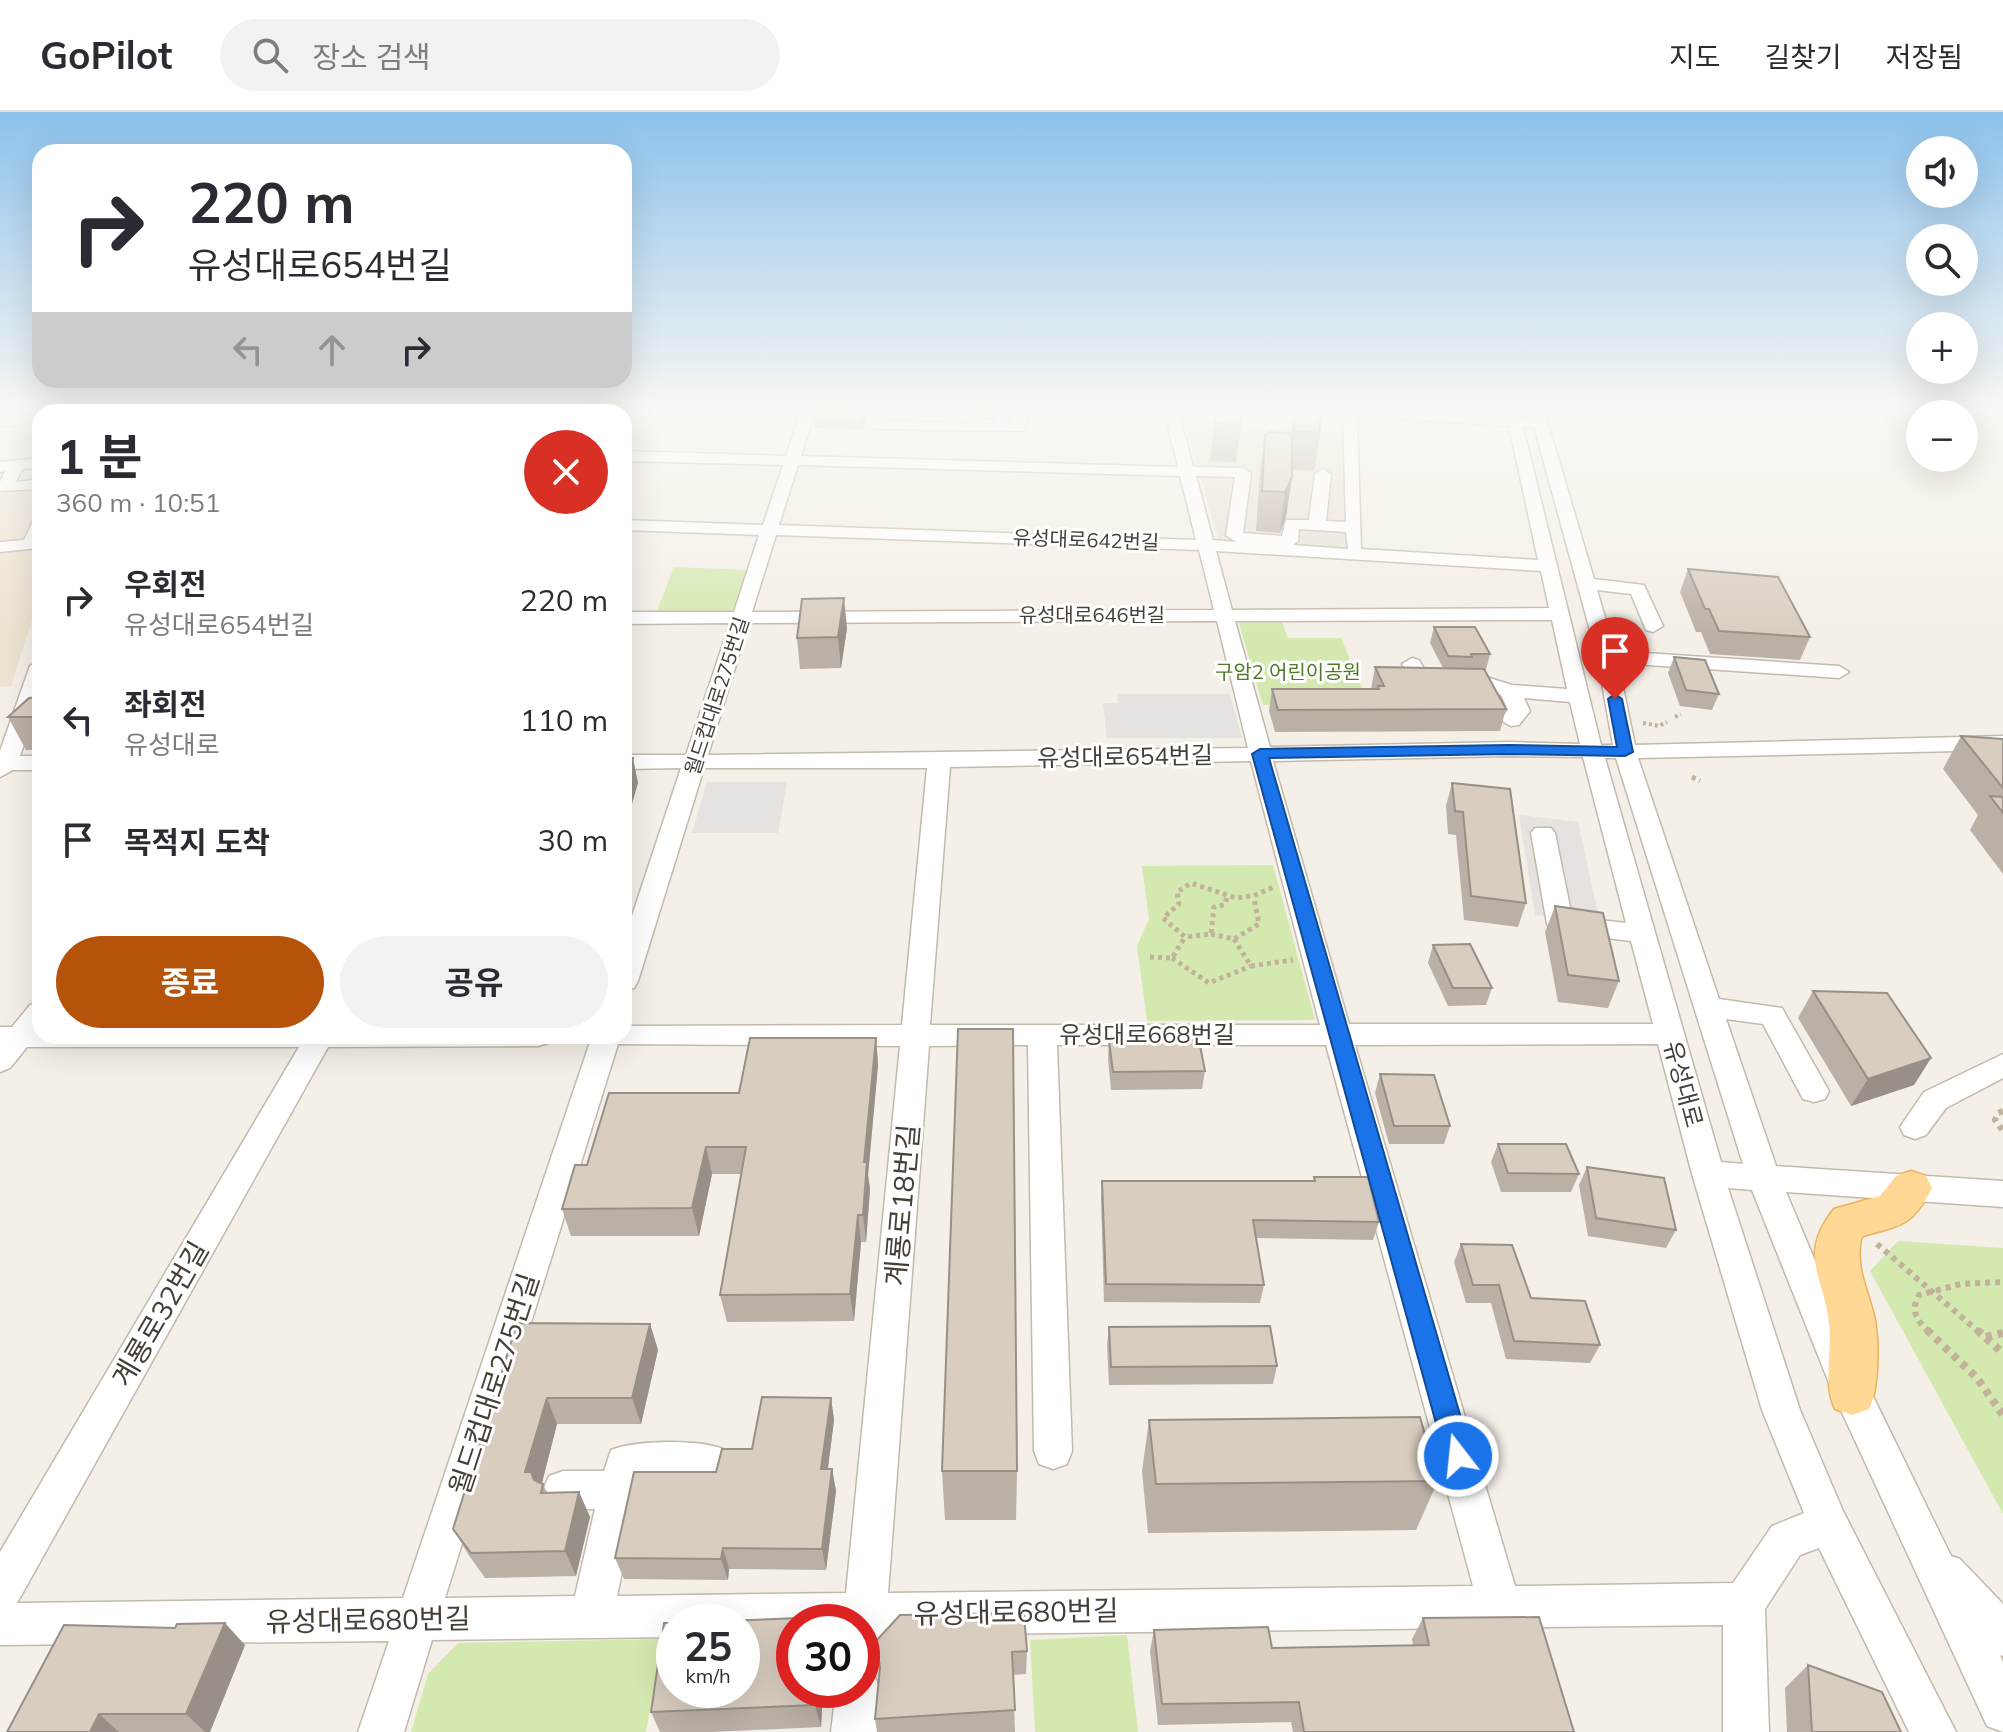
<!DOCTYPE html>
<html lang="ko">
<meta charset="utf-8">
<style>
:root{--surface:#fff;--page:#f2f2f3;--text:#2b2b33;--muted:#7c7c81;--line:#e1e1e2;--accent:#b45309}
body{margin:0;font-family:Mulish,"Noto Sans KR",sans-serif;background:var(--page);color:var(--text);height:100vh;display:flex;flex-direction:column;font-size:30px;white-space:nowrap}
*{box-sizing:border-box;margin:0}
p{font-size:26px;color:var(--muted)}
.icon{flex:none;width:44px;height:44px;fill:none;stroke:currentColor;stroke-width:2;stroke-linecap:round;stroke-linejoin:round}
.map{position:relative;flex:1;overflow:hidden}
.sheet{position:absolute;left:32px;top:292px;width:600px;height:640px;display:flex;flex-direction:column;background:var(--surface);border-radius:24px;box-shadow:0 8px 32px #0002}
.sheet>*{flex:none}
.banner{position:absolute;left:32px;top:32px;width:600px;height:244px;border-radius:24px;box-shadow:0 8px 32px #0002;background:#fff;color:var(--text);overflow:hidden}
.fabs{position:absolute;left:1906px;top:24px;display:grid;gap:16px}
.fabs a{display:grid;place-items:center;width:72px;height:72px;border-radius:50%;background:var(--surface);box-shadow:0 8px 32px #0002;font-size:40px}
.speed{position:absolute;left:656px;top:1492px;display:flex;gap:16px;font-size:40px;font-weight:700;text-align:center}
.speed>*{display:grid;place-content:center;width:104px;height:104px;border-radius:50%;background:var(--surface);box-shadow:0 8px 32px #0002;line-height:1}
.speed small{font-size:20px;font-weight:400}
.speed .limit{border:12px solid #d22;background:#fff;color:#111}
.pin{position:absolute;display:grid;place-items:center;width:68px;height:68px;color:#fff;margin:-82px -34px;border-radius:50% 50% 50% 0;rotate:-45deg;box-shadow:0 0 8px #0007}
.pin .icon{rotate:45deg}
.me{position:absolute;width:88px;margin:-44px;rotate:344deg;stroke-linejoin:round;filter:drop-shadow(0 0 6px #0008)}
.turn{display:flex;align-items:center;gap:28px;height:168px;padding:0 24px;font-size:36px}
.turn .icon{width:104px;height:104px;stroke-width:2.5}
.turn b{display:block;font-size:56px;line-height:68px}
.lanes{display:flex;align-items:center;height:76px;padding:0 24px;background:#0003;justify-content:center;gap:40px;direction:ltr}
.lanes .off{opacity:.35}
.round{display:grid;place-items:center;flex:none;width:84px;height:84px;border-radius:42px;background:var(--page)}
.head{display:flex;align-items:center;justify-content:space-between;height:136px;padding:0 24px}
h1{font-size:48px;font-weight:700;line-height:60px}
.action{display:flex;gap:16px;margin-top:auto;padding:16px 24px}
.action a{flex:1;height:92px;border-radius:48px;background:var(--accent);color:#fff;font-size:32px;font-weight:700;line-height:92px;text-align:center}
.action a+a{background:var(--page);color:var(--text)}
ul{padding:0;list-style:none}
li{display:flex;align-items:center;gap:24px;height:120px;padding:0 24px}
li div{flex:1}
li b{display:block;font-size:30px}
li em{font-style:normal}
header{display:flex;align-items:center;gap:48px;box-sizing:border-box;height:112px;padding:0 40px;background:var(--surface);border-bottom:2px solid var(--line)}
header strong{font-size:38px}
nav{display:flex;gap:44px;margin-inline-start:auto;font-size:28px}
.search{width:560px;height:72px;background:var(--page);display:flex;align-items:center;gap:20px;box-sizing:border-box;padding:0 28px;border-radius:44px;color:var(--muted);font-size:30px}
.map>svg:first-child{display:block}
.residential{fill:#e8e1d5}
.education{fill:#ede3d1}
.green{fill:#d4e9af}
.parking{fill:#e5e2df}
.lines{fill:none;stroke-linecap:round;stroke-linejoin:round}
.minor-casing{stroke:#c3b9ad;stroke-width:3}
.major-casing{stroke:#e6b463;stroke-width:3}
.path-far4{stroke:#c2b19b;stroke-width:3;stroke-dasharray:2 2;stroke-linecap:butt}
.path-far3{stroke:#c2b19b;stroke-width:4;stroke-dasharray:3 3;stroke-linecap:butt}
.path-far2{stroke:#c2b19b;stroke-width:5;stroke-dasharray:4 4;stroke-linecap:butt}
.path-far1{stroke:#c2b19b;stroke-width:6;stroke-dasharray:5 5;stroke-linecap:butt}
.path{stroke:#c2b19b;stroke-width:8;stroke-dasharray:6 6;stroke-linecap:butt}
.minor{fill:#fff;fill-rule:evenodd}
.major{fill:#ffd895;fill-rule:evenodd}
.wall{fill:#bbb0a5}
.shaded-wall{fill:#989086}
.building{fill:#d9cdc0;stroke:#989086;stroke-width:2}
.route{fill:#1a73e8;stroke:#114b97;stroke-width:2}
.labels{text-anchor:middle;stroke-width:6;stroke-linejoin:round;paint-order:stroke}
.far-street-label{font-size:20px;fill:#473f36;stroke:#fff}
.far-park-label{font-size:20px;fill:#4e7b28;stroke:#fff}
.street-label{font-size:24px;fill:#473f36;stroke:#fff}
.near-street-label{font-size:28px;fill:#473f36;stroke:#fff}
</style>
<header>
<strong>GoPilot</strong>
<div class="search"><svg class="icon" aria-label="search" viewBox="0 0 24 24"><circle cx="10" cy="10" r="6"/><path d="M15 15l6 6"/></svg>장소 검색</div>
<nav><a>지도</a><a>길찾기</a><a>저장됨</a></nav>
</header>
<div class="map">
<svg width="2003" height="1620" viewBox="0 0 2003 1620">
<rect width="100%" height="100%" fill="#f4efe7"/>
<path class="residential" d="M1185,312l157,9 5,115 -128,-7z"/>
<path class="education" d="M40,365v118l-29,91 -11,1v-205z"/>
<path class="green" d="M674,455l75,3 -8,42 -85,1z
M1237,505h43l8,21h53l28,67h-106z
M1273,753l42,155 -168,1 -10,-75 12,-27 -7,-53z
M1898,1129l105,7v266l-133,-243z
M1127,1523l11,97h-103l-5,-92z
M662,1527l-16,93h-235l17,-58 30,-31z"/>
<path class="parking" d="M1117,582h113l12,44h-135l-4,-35h15z
M707,670h80l-9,51h-86z
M1519,703l59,7 22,101 -65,-8z"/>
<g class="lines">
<g class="minor-casing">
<path id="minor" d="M110,298h17l-18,2z
M314,298h14l-15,2z
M373,298h32l-33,2z
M508,298h30l-31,2z
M801,298h14l-14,46 377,11 -14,-57h14l15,57 50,1 8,5 -8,60 39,3 4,-16h23l6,-46 8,-5 8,5 -5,47 20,1 -3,-106 -23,-2 -7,-4h76l118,7 -2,-7h14l2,8 12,1 -3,-9h14l50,169 50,6 19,41 -10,6 -7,-2 -15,-36 -34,-4 18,61 224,15 10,6 -10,6 -221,-15 17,82 368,-9v14l-365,8 81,241 63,9 47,83 -4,8 -11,3 -11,-3 -40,-75 -37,-5 50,147 227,15v26l-217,-15 82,194 83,170 9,3 43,45v52l-3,-1 3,7v70l-16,-6 -154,-333 -81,-203 -24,-2 72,222 43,101 113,221h-47l-90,-184 -19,7 -35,54 4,123h-46v-107l-838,10 -8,28 -15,7v-48h-68v14l-52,1v-15h-68v15l-242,3 -28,92h-46l31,-91 -389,4v-93l299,-505h-272l-17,21 -10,4v-45h12l18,-22 10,-3v34h512l-4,7 -10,3 -210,1 -311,556 386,-5 189,-562h32v-10l278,-1 25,-257h-223l-66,213 -4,7 -10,2v-50l57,-172 -57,1v-14h62l44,-132 -106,1v-12h110l25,-77 -135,-5v-10l139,5 20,-60 -159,-4v-10l162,5zM1357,304l152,10 29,134 -177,-11zM1534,314l63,230 16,89h-12l-78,-318zM798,353l382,11 16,64 -417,-15zM1196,364l39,1 -9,58 10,7 -23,-2zM1299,417l47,3 2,17 -55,-4 5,-4zM776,423l423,15 15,60 -462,2zM1216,439l325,20 8,37 -317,2zM1552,508l15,69 -55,-4 -29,-9 -56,-2 -8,-14 -7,-2 -10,6 11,20 68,4 20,7 7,15 -8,10 11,6 8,-1 11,-14 -6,-13 46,4 10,42 -71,-2 -239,5 -35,-126zM1217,509l31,127 -540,7 41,-132zM1509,644l74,1 43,166 -54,-6 -17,-84 -4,-5h-16l-4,5 16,91 4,6 9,2 71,9 22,83h-304l-76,-263zM1605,646h11l127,406 -22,-2zM1251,649l69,264h-390l20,-258zM618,932l282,2 -54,547 -229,3 24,-115h68l14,-6 5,-13 -5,-13c-25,-10 -87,-9 -112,1l-7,21h-41l-14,5 -6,14 6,14 14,5h32l-20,87 -130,2zM1658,932l34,130 70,236 42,103 -32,13 -39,57 -218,3 -160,-541zM1028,933l6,406 5,13 14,5 14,-5 5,-13 -15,-406h269l147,541 -585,7 41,-547z
M875,298h14l-4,11 108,3 3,-14 32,2 -4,19 -148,-2 -7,-4zM1009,304h4l-1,8h-5z
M40,303v8l-40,3v-8z
M40,346v10l-18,1 -6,13 24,-3v10l-40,2v-9l5,-11 -5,1v-10z
M40,406v25l-3,5 -37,4v-10l24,-2 10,-21z
M40,548v36l-20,60h20v14h-27l-13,7v-26l30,-85z
M2003,942v24l-57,30 -20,27 -11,4 -11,-4 -4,-8 24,-35z
M862,1558l12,4 6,16 -3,42h-46l5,-42h26z"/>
</g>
<g class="major-casing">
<path id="major" d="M1911,1059l15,5 6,12c-20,38 -30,37 -69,48l-2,3c-6,30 8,53 14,81 4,24 4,68 -6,89l-17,6 -17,-6c-13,-28 -2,-57 -6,-87 -6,-47 -31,-67 5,-113l46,-13 16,-20z"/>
</g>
<path class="path-far4" d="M580,300l17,-2"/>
<path class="path-far3" d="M1675,605l6,-3
M1643,611l16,3 8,-4"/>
<path class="path-far2" d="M1692,665l8,4
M1227,786l-3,7 -10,2 -3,27 -26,3 -22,-19 16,-14 -2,-12 14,-9 45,15 17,-2 21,-9
M1211,822l23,5 25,-15 -5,-26
M1234,827l17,27 42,-6
M1150,845l22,1 13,-21
M1172,846l37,25 42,-17"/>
<path class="path-far1" d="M2003,999l-5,2 -3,7 8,11
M1877,1132l102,88
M1929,1220c-12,-11 -19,-21 -10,-37l42,-11 42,-2"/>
<path class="path" d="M1927,1218l50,48 26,37
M1977,1218l26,23
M1986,1225l17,-4"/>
<use href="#minor" class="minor"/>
<use href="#major" class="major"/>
</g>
<path class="wall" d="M813,298h57l-8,19 -47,-1z
M969,298h25l-3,11 -21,-1z
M1243,298l-7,52 -26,-1 4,-38z
M1294,298h26v23l-6,38 -22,-2 -6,48 -6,16 -24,-2 4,-58 5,-38 26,-1z
M1688,457l122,68 -10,23 -90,-6 -9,-22h-5l-16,-40z
M1434,515l56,27 -4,16h-2l22,39 -6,22 -225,1 -6,-21 3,-22h99l4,-22 68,1 -13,-25z
M847,516l-6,40 -41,1 -3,-31z
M1674,545l45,37 -7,16 -32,-4 -12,-33z
M40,585v53h-14l-18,-33z
M1961,624l42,3v135l-33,-44 8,-15 -35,-46z
M1452,671l74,120 -8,24 -54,-7 -8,-85 -8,-1 -2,-28z
M1555,794l64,75 -11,27 -50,-6 -13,-70z
M1433,833l59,43 -6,17 -38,1 -20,-43z
M1813,879l118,67 -17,27 -63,21 -53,-88z
M876,926l2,27 -10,110 2,14 -4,53h-5l-7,79 -127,1 -7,-27 22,-121h-30l-13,62h-128l-9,-27 25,-44 152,-72z
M1109,929l96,30 -3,18 -91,1 -3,-31z
M1380,962l70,52 -6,18h-55l-14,-51z
M1498,1032l81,30 -8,18h-70l-10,-30z
M1587,1055l89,63 -10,18 -78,-12 -9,-51z
M1314,1065l65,45 -6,18 -117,-2 8,47 -4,18 -156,-1 -3,-103 1,-18h211z
M1461,1132l70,54 69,47 -10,18 -84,-4 -15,-56h-25l-12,-41z
M517,1211l133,1 8,26 -17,74h-84l-15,59 5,9h32l11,25 -14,59 -91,2 -17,-24 -15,-25z
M1109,1215l168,39 -4,18 -164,1 -2,-40z
M831,1286l3,22 -6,49h4l4,22 -10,79 -97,-1 -1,11 -104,-1 -9,-21 101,-86z
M1149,1308l289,61 -22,49 -268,3 -6,-62z
M942,1359h75l-1,49h-71z
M1423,1506l151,114h-281l-2,-10 -133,3 -8,-74 4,-21 118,18 141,-3 -1,-6z
M245,1533l-35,87h-203z
M1027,1539l-1,23 -13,1 2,57h-138l-2,-13 5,-52z
M1808,1553l93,67h-114l-2,-44z
M823,1578l-2,37 -110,5h-51l-9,-20z"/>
<path class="shaded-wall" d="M861,298h9l-8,19z
M1243,298l-3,19 -4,33 4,-37z
M1292,365l-6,40 -6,16 5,-41z
M844,486l3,30 -6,40 -3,-31z
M633,646l5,25 -14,49v-45z
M876,926l2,27 -10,110 2,14 -4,53 -3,-27 1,-53z
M1931,946l-17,27 -63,21 17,-27z
M706,1035l6,27 -13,62 -7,-28z
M858,1103l3,27 -7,79 -4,-27z
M650,1212l8,26 -17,74 -9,-26z
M547,1286l10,26 -17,66 -15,-18z
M831,1286l3,22 -9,70 -4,-21z
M832,1357l4,22 -10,79 -4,-21z
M579,1380l11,25 -14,59 -11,-25z
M723,1436l6,21 -1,11 -7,-21z
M225,1511l20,22 -35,87h-5l-19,-18z
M816,1578h7l-2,37 -6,-22z
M99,1602l20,18h-29z"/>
<path class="building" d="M1217,298h25l-2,15 -26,-2z
M1295,298h25v23l-26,-2z
M1270,320l22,2v43l-7,15 -23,-1 3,-56z
M1688,457l90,8 32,60 -91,-6 -10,-22h-4z
M844,486l-6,39 -41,1 5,-39z
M1434,515h41l15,27h-19l1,3 -24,-1z
M1674,545l31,3 14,34 -33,-4z
M1375,555l109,2 22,40 -228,1 -6,-21h107l-1,-3h6z
M40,585v20h-32l21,-19z
M1961,624l42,3v49z
M624,646h9l-9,29z
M1452,671l58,6 16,114 -55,-7 -8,-84 -8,-1z
M1990,684l13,1v16z
M1555,794l48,7 16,68 -51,-6z
M1470,832l22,44h-39l-20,-43z
M1813,879l74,2 44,65 -63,21z
M958,917h55l4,442h-75z
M750,926h126l-12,124h3l-4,53h-5l-8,79 -130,1 26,-148h-40l-14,61 -130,1 13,-44h12l22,-72h130z
M1199,928l6,31 -92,1 -4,-31z
M1380,962l54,1 16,51h-56z
M1498,1032h68l13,30 -71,-1z
M1587,1055l77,11 12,52 -80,-12z
M1314,1065h54l11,45 -126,-2 11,65 -158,-1 -4,-103h213z
M1461,1132l51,1 19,53 54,3 15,44 -86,-4 -15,-56h-26z
M517,1211l133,1 -18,74h-85l-22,74h6l3,8 9,4 -2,9 38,-1 -14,59 -94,2 -18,-24z
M1270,1214l7,40 -166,1 -2,-40z
M762,1285l69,1 -10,71h11l-10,80 -99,-1 -2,11 -106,-1 19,-86h82l6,-23h30z
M1420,1305l18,64 -282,3 -7,-64z
M1024,1501l3,38 -15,1 3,58 -140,9 5,-52 -4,-26 24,-26z
M1539,1505l35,115h-270l-5,-30 -137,2 -8,-74 114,-3 4,21 157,-3 -6,-27z
M799,1506l3,4h-8v68h22l-1,15 -164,7 13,-89h10v67h68v-68h-43z
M225,1511l-39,91h-87l-9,18h-83l57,-107 111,3 2,-4z
M1808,1553l74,27 19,40h-89z"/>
<linearGradient id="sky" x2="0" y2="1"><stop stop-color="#8cc2ec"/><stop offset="0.57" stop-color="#faf8f4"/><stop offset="1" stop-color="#faf8f4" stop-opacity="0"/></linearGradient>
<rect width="2003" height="525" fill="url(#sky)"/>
<path class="route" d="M1615,582l7,5 11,53 -8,4 -116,-2 -240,4 203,698 -4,9 -10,4 -9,-4 -4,-9 -193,-702 8,-5 249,-4 108,2 -9,-48z"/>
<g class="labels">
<g class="far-street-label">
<text transform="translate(1086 428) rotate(2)" y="7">유성대로642번길</text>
<text x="1092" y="510">유성대로646번길</text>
<text transform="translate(717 584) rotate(-72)" y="7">월드컵대로275번길</text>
</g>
<g class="far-park-label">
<text x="1288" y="567">구암2 어린이공원</text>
</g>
<g class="street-label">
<text transform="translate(1125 645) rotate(-1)" y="8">유성대로654번길</text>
<text x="1147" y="931">유성대로668번길</text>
<text transform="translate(1683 972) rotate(75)" y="8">유성대로</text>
</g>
<g class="near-street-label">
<text transform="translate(902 1093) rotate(-85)" y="10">계룡로18번길</text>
<text transform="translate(160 1202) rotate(-60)" y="10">계룡로32번길</text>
<text transform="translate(494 1272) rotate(-72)" y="10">월드컵대로275번길</text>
<text transform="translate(1016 1500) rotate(-1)" y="10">유성대로680번길</text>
<text transform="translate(368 1508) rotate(-1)" y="10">유성대로680번길</text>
</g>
</g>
</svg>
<div class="fabs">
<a><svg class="icon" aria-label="sound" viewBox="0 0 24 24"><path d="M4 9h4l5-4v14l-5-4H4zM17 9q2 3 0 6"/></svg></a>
<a><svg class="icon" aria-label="search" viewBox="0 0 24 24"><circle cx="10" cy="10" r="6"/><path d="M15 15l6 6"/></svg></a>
<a>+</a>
<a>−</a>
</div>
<div class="speed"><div>25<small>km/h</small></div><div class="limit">30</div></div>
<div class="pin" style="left:1615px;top:587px;background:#d93025"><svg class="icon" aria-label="arrive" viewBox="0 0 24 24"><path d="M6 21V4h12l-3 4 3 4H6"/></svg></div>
<svg class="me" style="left:1458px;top:1344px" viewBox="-20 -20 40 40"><circle r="17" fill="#1a73e8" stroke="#fff" stroke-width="3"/><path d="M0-11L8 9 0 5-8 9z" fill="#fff"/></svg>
<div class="banner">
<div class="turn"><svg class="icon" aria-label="right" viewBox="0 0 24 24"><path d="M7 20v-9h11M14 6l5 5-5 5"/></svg><div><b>220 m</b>유성대로654번길</div></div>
<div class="lanes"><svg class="icon off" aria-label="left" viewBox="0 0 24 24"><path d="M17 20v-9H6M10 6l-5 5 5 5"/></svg><svg class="icon off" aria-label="ahead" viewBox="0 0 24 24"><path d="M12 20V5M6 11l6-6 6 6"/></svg><svg class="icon" aria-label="right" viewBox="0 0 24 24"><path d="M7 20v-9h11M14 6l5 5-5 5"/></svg></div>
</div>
<section class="sheet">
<div class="head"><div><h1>1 분</h1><p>360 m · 10:51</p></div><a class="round" style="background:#d93025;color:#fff"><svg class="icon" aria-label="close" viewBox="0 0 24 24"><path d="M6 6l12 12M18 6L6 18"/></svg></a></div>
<ul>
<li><svg class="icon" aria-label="right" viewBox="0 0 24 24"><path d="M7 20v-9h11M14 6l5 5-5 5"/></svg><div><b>우회전</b><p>유성대로654번길</p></div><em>220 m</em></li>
<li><svg class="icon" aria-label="left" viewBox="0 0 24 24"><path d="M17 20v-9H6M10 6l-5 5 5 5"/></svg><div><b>좌회전</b><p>유성대로</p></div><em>110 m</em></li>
<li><svg class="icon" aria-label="arrive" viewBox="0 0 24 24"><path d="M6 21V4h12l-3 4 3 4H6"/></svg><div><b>목적지 도착</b></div><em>30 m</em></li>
</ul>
<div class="action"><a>종료</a><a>공유</a></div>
</section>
</div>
